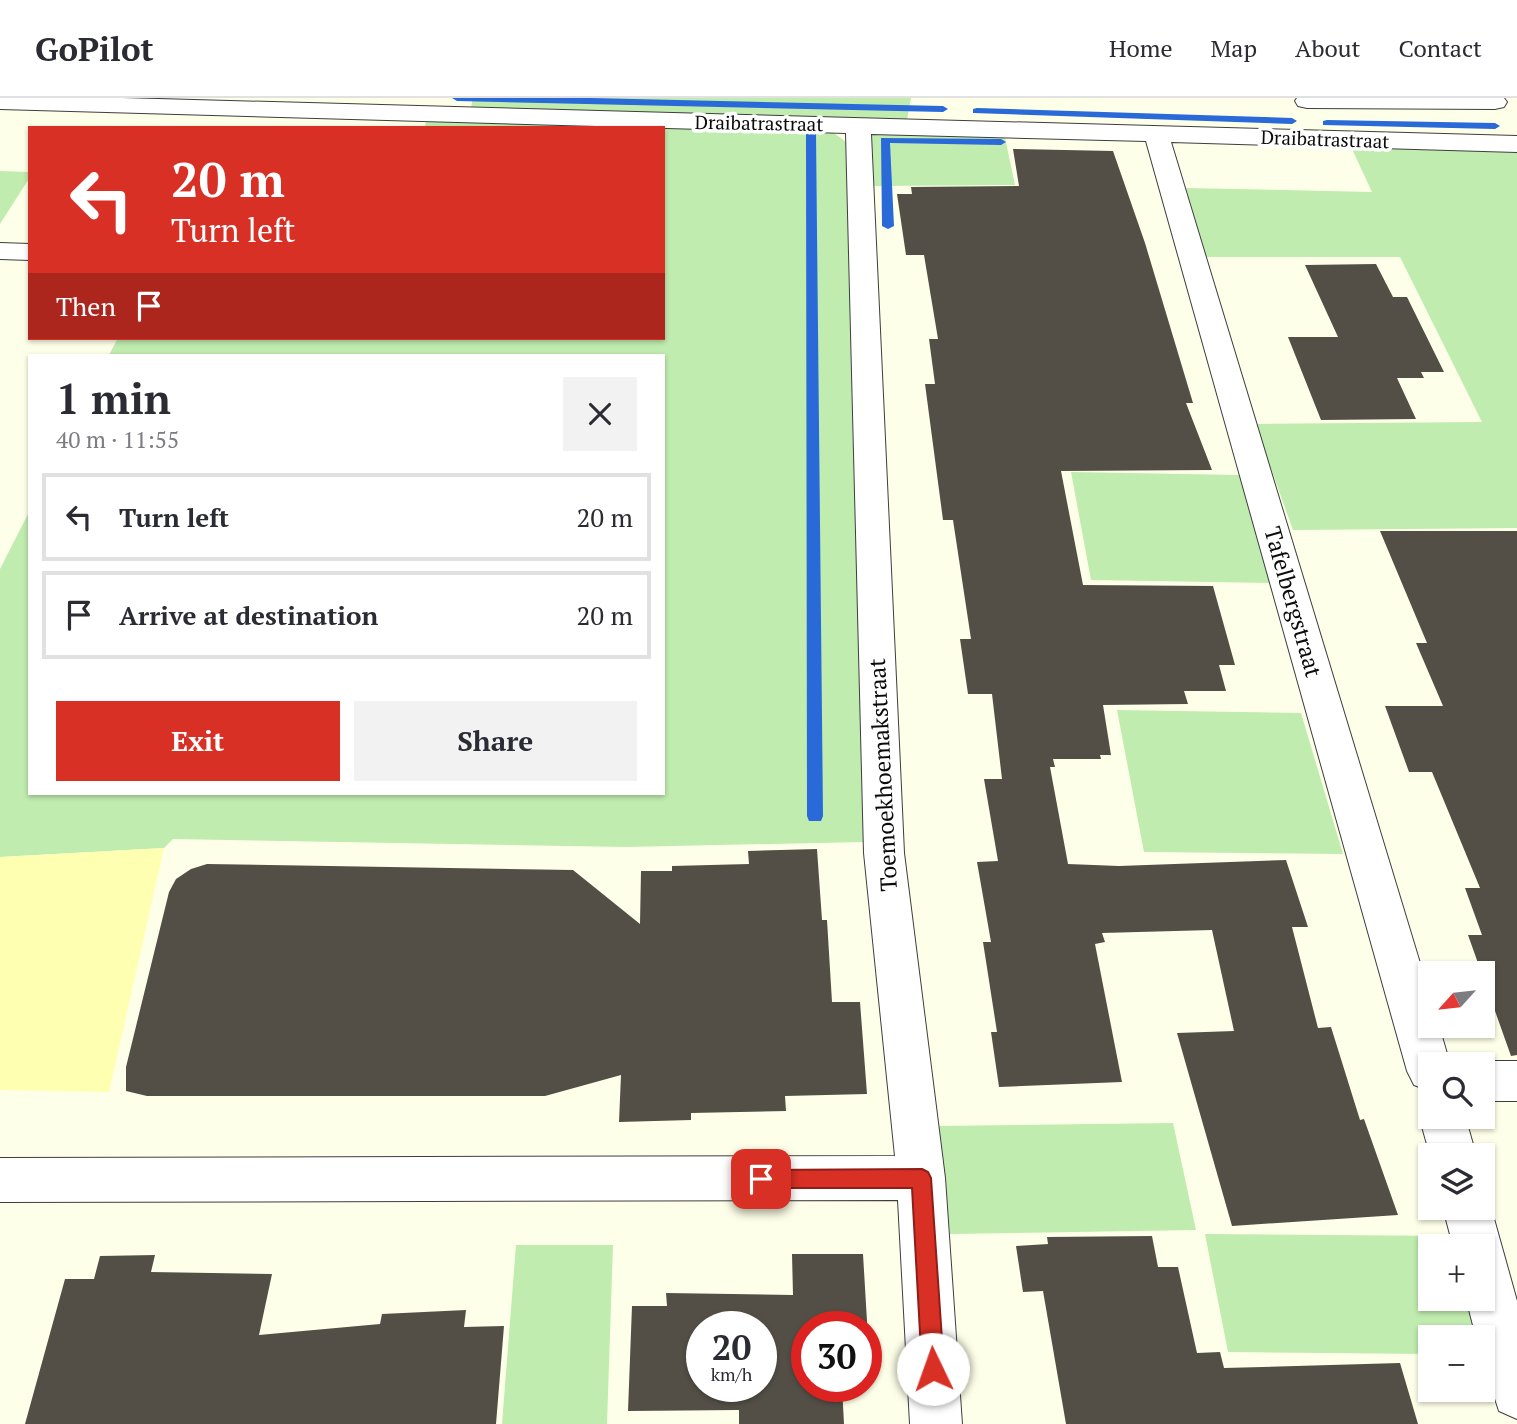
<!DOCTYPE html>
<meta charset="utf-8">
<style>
:root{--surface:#fff;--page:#f2f2f3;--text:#2b2b33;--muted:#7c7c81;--line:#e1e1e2;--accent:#d93025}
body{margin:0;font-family:"PT Serif",serif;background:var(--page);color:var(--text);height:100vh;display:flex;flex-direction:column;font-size:26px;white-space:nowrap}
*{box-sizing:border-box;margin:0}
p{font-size:23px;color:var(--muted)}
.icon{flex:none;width:38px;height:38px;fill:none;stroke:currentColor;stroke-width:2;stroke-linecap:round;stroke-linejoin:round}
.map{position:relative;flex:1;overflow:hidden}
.panel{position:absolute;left:28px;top:256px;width:637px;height:441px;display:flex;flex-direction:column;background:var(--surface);border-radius:0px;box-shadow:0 2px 5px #0004}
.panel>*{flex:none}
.guide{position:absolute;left:28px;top:28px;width:637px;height:214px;border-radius:0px;box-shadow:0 2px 5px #0004;background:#d93025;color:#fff;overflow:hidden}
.needle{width:46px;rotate:243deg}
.tools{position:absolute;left:1418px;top:863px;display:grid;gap:14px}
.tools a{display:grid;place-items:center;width:77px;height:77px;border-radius:0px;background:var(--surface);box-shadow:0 2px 5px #0004;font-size:35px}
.speed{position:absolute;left:686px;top:1213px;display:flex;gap:14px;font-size:35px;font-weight:700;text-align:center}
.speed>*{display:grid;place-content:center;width:91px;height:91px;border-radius:50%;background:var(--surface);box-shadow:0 2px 5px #0004;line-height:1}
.speed small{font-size:18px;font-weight:400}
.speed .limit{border:10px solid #d22;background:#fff;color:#111}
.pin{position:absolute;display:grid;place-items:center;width:60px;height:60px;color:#fff;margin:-30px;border-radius:14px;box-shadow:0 4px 10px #0006}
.me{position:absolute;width:77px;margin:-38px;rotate:357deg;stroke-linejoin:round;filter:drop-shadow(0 0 5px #0008)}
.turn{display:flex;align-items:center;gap:24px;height:147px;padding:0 28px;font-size:32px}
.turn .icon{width:91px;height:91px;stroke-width:2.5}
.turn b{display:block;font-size:49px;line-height:60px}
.then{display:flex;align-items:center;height:66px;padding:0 28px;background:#0003;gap:14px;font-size:26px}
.round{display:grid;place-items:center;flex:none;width:74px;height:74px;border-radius:0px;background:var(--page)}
.summary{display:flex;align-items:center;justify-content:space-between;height:119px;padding:0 28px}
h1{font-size:42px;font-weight:800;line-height:52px}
.cta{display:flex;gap:14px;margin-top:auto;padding:14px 28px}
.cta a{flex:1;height:80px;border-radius:0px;background:var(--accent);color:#fff;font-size:28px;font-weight:800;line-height:80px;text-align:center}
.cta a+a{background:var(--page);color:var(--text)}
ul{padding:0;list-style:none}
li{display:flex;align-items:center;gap:21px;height:88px;margin:0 14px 10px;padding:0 14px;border:4px solid var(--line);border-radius:0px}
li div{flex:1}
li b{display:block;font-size:26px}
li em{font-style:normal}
header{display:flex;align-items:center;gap:42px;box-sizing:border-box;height:98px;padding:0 35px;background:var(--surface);border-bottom:2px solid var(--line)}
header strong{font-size:33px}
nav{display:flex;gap:38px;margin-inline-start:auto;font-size:24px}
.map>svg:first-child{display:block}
.green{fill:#c0ecaf}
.sand{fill:#feffb0}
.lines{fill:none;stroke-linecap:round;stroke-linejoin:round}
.stream{fill:#2969d8;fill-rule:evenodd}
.building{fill:#544f46;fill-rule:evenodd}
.minor-casing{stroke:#3e3e3e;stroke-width:2}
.minor{fill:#fff;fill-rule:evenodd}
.route{fill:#d93025;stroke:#8d1f18;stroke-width:2}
.labels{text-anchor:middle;stroke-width:7;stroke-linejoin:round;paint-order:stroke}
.far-street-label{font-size:19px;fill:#0b0b0b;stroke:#fff}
.street-label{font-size:23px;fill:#0b0b0b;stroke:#fff}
</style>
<header>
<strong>GoPilot</strong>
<nav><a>Home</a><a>Map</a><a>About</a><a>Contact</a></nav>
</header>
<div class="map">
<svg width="1517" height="1326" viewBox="0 0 1517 1326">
<rect width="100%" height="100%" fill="#feffe8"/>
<path class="green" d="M473,0h438l-4,22 -436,-13z
M427,22l403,10 16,12 18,700 -238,5 -453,-8 -9,9 -164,9v-288l30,-59v283h633v-438h-554l9,-17h545v-210h-239z
M875,34l129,1 11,52 -141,1 -3,-51z
M1351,49l166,4v377l-224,2 -38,-106 227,-2 -82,-165h-195l-19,-69 186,4z
M0,73l30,1v5l-30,47z
M1071,374l169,3 32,108 -181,-3z
M1117,612l184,3 42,141 -199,-2z
M1173,1025l23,107 -246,4 -12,-108z
M1205,1136l245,2 3,10h-23v52l38,1 12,38h-50v17l-202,-2z
M516,1147h97l-6,179h-105z"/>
<path class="sand" d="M164,750l-55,244 -109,-2v-233z"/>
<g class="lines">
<path class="stream" d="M452,0h138l353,8 5,3 -5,3 -486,-11z
M977,10l315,10 5,3 -5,3 -319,-11v-4z
M1327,22l168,3 5,3 -5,3 -172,-4v-4z
M811,33l5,3 7,682 -2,5h-12l-2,-5 -1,-682z
M881,40l120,1 5,3 -5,3 -111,-2 4,83 -6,3 -6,-3z"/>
</g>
<path class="building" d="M1013,51l100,2 32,92 48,160h-7l26,67 -151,1 22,114 130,1 22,79h-16l7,26h-42l4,13 -85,1 8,50h-11l1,4h-48l2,8h-5l18,97 51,2 167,-6 22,67h-16l26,101 13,-1 29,93 4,-1 34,96 -166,11 -55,-193 57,-2 -22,-101 -110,3 3,9 -10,2 27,138 -123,5 -8,-55h6l-14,-90h8l-14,-80 21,-1 -14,-82h18l-10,-85h-24l-8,-55h11l-18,-119h-10l-18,-136h10l-6,-45h9l-14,-84h-18l-9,-61h15l-1,-7 108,-1z
M1376,166l17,33h14l37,75h-23l3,6h-27l19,41 -95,1 -33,-83h50l-33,-72z
M1380,433h137v524l-6,1 -43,-121h14l-17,-47h15l-48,-116h-23l-24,-66h58l-27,-63h11z
M817,751l5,71h5l5,82h28l7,92 -82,2 1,15 -95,2v7l-72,2 2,-47 -76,21h-398l-21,-5v-24l43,-175 7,-13 15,-10 16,-5 366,6 67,54 1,-53h31v-5l77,-2 -1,-13z
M1152,1138l6,31h20l19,86 23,-1 4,16 176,-5 18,61h-352l-23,-133 -20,1 -7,-46 32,-2 -1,-7z
M792,1156h71l5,84 -2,-12h-59v60h35l2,38h-105v-14l-111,1 4,-105h35l-1,-13 127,2zM702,1228h59v60h-59z
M155,1157l-4,17 121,2 -13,61 121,-11 2,-10 84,-4 -2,17 40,-1 -8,98h-471l40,-145h29l6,-23z"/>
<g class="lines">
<g class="minor-casing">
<path id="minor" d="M0,0h122l1395,38v16l-346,-10 259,854v30h9l11,38h-20v27l-16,-6 -7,-14 -261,-930 -275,-7 33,719 41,325 17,246h-52l-12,-224 -898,2v-44l895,-2 -31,-303 -18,-720 -846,-24z
M1297,0h207l3,4 -3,5 -9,2 -188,-1 -9,-2 -3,-5z
M0,145l30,1v16l-30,-1z
M1482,963h35v40h-35v-37h-9z
M1430,1002v16h35l11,39h-46l-11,-39 7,-15z
M1482,1093l9,17 26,93v118l-18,-8 -17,-52v-22h-6l-10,-39h16v-52h-29l-10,-38h39z"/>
</g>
<use href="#minor" class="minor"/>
</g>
<path class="route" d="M922,1071l6,3 3,6 13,191 -4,8 -7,3 -8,-3 -3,-8 -10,-181h-151l-7,-3 -3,-6 3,-7 7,-2z"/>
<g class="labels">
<g class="far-street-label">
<text transform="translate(759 25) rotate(1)" y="7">Draibatrastraat</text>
<text transform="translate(1325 41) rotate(2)" y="7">Draibatrastraat</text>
</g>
<g class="street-label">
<text transform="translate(1293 504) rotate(74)" y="8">Tafelbergstraat</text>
<text transform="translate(883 677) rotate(-93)" y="8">Toemoekhoemakstraat</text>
</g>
</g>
</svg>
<div class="tools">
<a><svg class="needle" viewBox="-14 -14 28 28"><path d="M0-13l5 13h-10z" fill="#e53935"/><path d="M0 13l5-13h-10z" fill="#7c7c81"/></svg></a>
<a><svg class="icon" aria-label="search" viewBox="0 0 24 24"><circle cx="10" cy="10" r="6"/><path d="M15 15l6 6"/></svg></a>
<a><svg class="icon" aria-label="layers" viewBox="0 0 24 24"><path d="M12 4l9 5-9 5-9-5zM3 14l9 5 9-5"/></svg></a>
<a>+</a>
<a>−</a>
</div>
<div class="speed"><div>20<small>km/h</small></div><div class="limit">30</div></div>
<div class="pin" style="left:761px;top:1081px;background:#d93025"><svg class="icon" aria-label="arrive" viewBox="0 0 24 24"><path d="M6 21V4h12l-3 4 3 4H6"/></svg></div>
<svg class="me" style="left:933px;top:1271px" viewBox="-20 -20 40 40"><circle r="19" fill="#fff"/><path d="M0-13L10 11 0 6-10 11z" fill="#d93025"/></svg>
<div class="guide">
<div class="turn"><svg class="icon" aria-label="left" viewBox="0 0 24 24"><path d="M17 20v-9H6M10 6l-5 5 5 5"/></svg><div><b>20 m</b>Turn left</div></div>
<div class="then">Then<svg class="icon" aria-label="arrive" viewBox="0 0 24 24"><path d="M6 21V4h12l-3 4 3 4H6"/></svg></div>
</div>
<section class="panel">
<div class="summary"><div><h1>1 min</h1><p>40 m · 11:55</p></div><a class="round"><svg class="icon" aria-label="close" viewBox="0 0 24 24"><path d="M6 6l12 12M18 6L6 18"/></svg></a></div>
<ul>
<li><svg class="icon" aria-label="left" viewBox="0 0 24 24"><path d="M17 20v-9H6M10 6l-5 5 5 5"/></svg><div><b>Turn left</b></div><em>20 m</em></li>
<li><svg class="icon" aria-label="arrive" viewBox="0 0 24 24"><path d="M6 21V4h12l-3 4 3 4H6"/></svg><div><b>Arrive at destination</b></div><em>20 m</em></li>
</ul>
<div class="cta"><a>Exit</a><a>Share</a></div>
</section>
</div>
